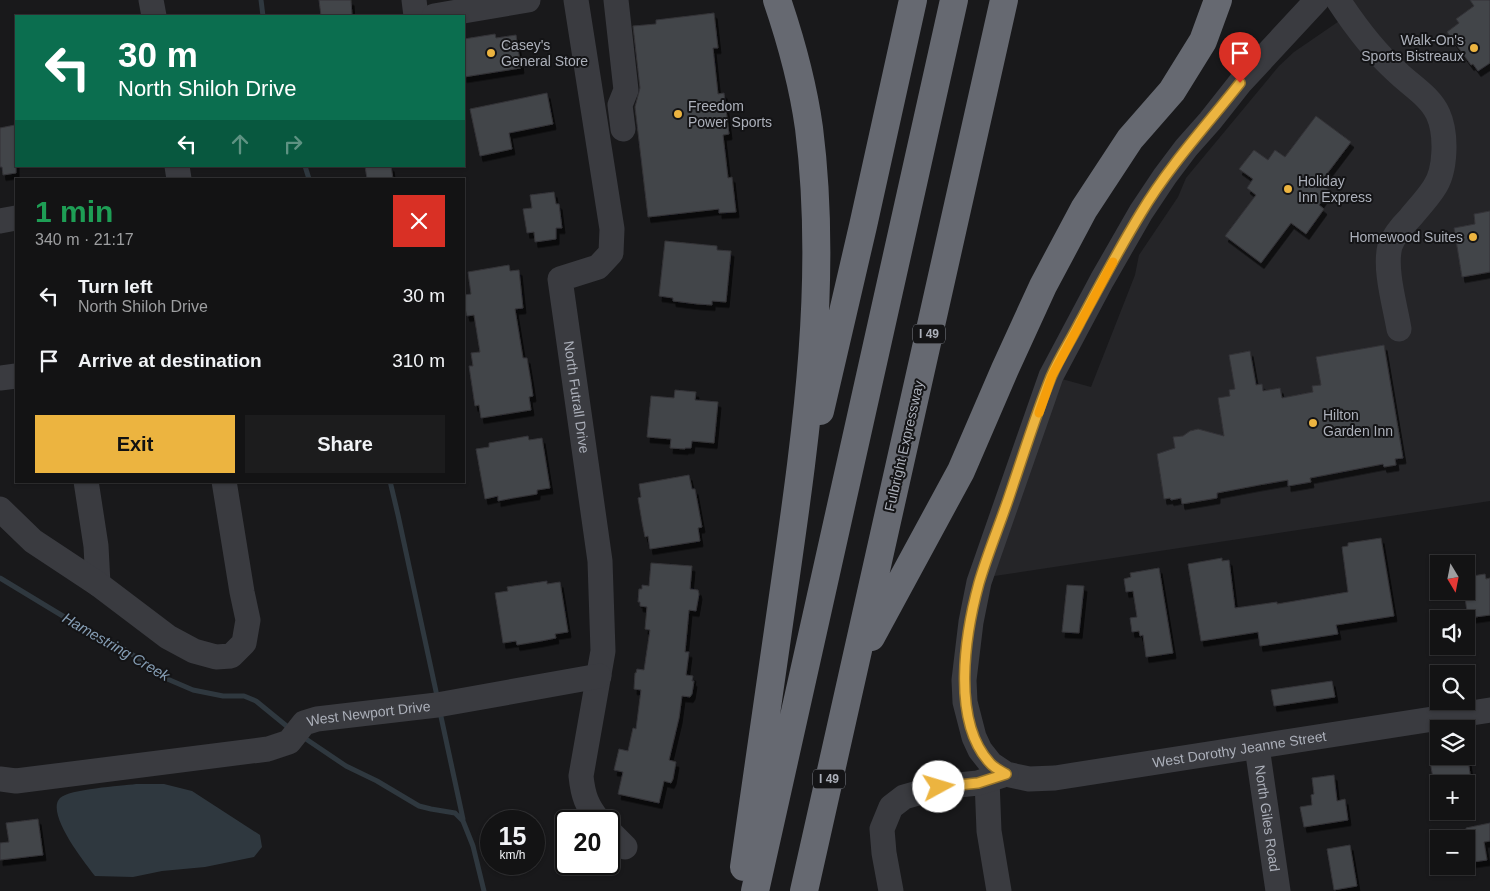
<!DOCTYPE html>
<meta charset="utf-8">
<style>
:root{--surface:#131314;--page:#1c1c1d;--text:#f1f3f6;--muted:#9d9ea0;--line:#323234;--accent:#ecb440}
body{margin:0;font-family:Helvetica,sans-serif;background:var(--page);color:var(--text);height:100vh;display:flex;flex-direction:column;font-size:19px;white-space:nowrap}
*{box-sizing:border-box;margin:0}
p{font-size:16px;color:var(--muted)}
.icon{flex:none;width:28px;height:28px;fill:none;stroke:currentColor;stroke-width:2;stroke-linecap:round;stroke-linejoin:round}
.map{position:relative;flex:1;overflow:hidden}
.panel{position:absolute;left:15px;top:178px;width:450px;height:305px;display:flex;flex-direction:column;background:var(--surface);border-radius:0px;box-shadow:0 1px 4px #0004,0 0 0 1px var(--line)}
.panel>*{flex:none}
.top-card{position:absolute;left:15px;top:15px;width:450px;height:152px;border-radius:0px;box-shadow:0 1px 4px #0004,0 0 0 1px var(--line);background:#0b6e4f;color:#fff;overflow:hidden}
.needle{width:32px;rotate:170deg}
.fabs{position:absolute;left:1430px;top:555px;display:grid;gap:10px}
.fabs a{display:grid;place-items:center;width:45px;height:45px;border-radius:0px;background:var(--surface);box-shadow:0 1px 4px #0004,0 0 0 1px var(--line);font-size:25px}
.speed{position:absolute;left:480px;top:810px;display:flex;gap:10px;font-size:25px;font-weight:700;text-align:center}
.speed>*{display:grid;place-content:center;width:65px;height:65px;border-radius:50%;background:var(--surface);box-shadow:0 1px 4px #0004,0 0 0 1px var(--line);line-height:1}
.speed small{font-size:12px;font-weight:400}
.speed .limit{border:2px solid #111;border-radius:8px;background:#fff;color:#111}
.pin{position:absolute;display:grid;place-items:center;width:42px;height:42px;color:#fff;margin:-51px -21px;border-radius:50% 50% 50% 0;rotate:-45deg;box-shadow:0 0 5px #0007}
.pin .icon{rotate:45deg}
.me{position:absolute;width:55px;margin:-28px;rotate:84deg;stroke-linejoin:round;filter:drop-shadow(0 0 4px #0008)}
.turn{display:flex;align-items:center;gap:18px;height:105px;padding:0 20px;font-size:22px}
.turn .icon{width:65px;height:65px;stroke-width:2.5}
.turn b{display:block;font-size:35px;line-height:42px}
.lanes{display:flex;align-items:center;height:48px;padding:0 20px;background:#0003;justify-content:center;gap:25px;direction:ltr}
.lanes .off{opacity:.35}
.round{display:grid;place-items:center;flex:none;width:52px;height:52px;border-radius:0px;background:var(--page)}
.overview{display:flex;align-items:center;justify-content:space-between;height:85px;padding:0 20px}
h1{font-size:30px;font-weight:600;line-height:38px;color:#1e9e55}
.primary-button{display:flex;gap:10px;margin-top:auto;padding:10px 20px}
.primary-button a{flex:1;height:58px;border-radius:0px;background:var(--accent);color:#111;font-size:20px;font-weight:600;line-height:58px;text-align:center}
.primary-button a+a{background:var(--page);color:var(--text)}
ul{padding:0;list-style:none}
li{display:flex;align-items:center;gap:15px;height:65px;padding:0 20px}
li div{flex:1}
li b{display:block;font-size:19px}
li em{font-style:normal}
.map>svg:first-child{display:block}
.built{fill:#252528}
.water{fill:#2f383f}
.lines{fill:none;stroke-linecap:round;stroke-linejoin:round}
.stream{stroke:#2f383f;stroke-width:5}
.building{fill:#434448;stroke:#333337;filter:url(#shadow)}
.minor{stroke:#3a3b40;stroke-width:25}
.highway{stroke:#666971;stroke-width:28}
.route-casing{stroke:#99752a;stroke-width:12}
.route{stroke:#ecb440;stroke-width:9}
.slow{stroke:#f59e0b;stroke-width:9}
.poi-dot{fill:#ecb440;stroke:#141416;stroke-width:2}
.labels{text-anchor:middle;stroke-width:4;stroke-linejoin:round;paint-order:stroke}
.shield{fill:#141416;stroke:#7e8189;stroke-width:1}
.shield-label{font-size:12px;font-weight:bold;fill:#acb0ba}
.poi-label{font-size:14px;fill:#acb0ba;stroke:#141416;text-anchor:start}
.street-label{font-size:14px;fill:#acb0ba;stroke:#141416}
.water-label{font-size:15px;font-style:italic;fill:#859db4;stroke:#141416}
</style>
<div class="map">
<svg width="1490" height="891" viewBox="0 0 1490 891">
<defs>
<filter id="shadow"><feDropShadow dx="3" dy="5.5" stdDeviation="0" flood-color="#0009"/></filter>
</defs>
<rect width="100%" height="100%" fill="#19191b"/>
<path class="built" d="M1338,0h152v501l-509,77 70,-202 40,11 44,-112 4,-20 39,-58 8,-19 93,-112 15,-14 54,-37z"/>
<path class="water" d="M136,784h28l28,7 68,44 2,12 -8,10 -49,10 -43,4 -29,6 -38,-1c-10,-13 -50,-63 -35,-78 9,-9 61,-12 76,-14z"/>
<g class="lines">
<path class="stream" d="M261,0l2,16
M305,166l4,13
M390,481l8,34 39,181
M0,578l81,49 37,18 27,18 13,12 35,15 30,6h21l12,5 33,27
M440,712l23,107
M303,737l43,29 31,15 42,25 12,3 24,4 8,8 10,25 11,45"/>
</g>
<path class="building" d="M319,0h32l1,15 -31,1z
M1470,0h20v63l-12,8 -5,-7 -2,1 -24,-33 12,-9 -3,-4 18,-13z
M714,13l4,35h-5l5,46 6,-1 5,41 -6,1 5,43 4,-1 4,35 -17,1v-4l-71,8 -13,-110 5,-19 -7,-62 23,-2v-4z
M495,34l1,4 20,-3 5,33 -57,9v-38z
M547,93l6,31 -44,9 3,16 -32,7 -10,-47z
M1316,116l35,26 -31,41 9,7 -10,15 5,4 -18,25 -15,-11 -30,40 -36,-27 31,-41 -9,-7 6,-9 -14,-10 15,-19 14,10 7,-10 10,7z
M15,125l1,11v37l-13,2 -1,-8h-2v-39z
M365,166h26l2,13h-26z
M554,192l2,12h3l3,24h-6v11l-21,3 -1,-10 -7,1 -4,-24 9,-1 -2,-13z
M1490,211v61l-28,5 -8,-49 21,-4 -1,-10z
M665,241l52,5v4l14,1 -5,51 -14,-1v4l-15,-1 -24,-3v-3l-14,-2z
M509,265l1,6 9,-1 4,38 -8,1 8,49h4l4,24 2,14 -4,1 2,13 -50,8 -2,-13 -4,1 -6,-40h4l-2,-13 9,-1 -6,-37 -7,1 -3,-11v-10l7,-1 -3,-22z
M1384,345l19,113 -8,1 1,6 -12,2 -1,-3 -73,14 1,4 -23,4v-6l-29,5 -42,8v5l-35,6 -1,-6 -10,2 -1,-2 -6,1 -7,-45 18,-6 -2,-11 10,-1 7,-5 8,-2 26,7 -6,-38 12,-2 -1,-6 6,-1 -6,-34 21,-4 6,34 6,-1 1,7 17,-3 2,10 31,-6 -1,-6 9,-1 -5,-28z
M675,390l21,2 -1,8 23,2 -4,41 -22,-2 -1,7h-6v1l-15,-1 1,-9 -24,-2 4,-41 23,2z
M528,436l1,4 13,-2 8,50 -13,2v4l-24,4 -15,3v-5l-13,3 -9,-50 13,-2v-4z
M689,475l3,14h3l7,38 -4,1 2,13 -50,8 -2,-13 -3,1 -3,-15 -4,-24 3,-1 -2,-13z
M1381,538l13,78 -58,9 2,9 -78,12 -2,-14 -57,9 -13,-77 34,-6v3l7,-1 6,48 42,-6v2l71,-12 -6,-45 6,-1v-3z
M651,563l41,3 -2,23 8,1 1,4 -3,17 -7,-1 -4,42h4l-3,23 7,1 -1,5h2l-2,13 -2,3 -8,-1 -3,22 -10,42 7,2 -3,17 -2,4 -7,-2 -5,22 -41,-9 5,-22 -9,-2 5,-21 9,2 5,-23 3,1 5,-39 -7,-1 1,-16h1l1,-4 7,1 6,-40 -5,-1 2,-22 -7,-1v-4h-2l1,-13h3v-4l7,1z
M1159,568l14,85 -27,4 -3,-22 -3,1 -1,-5 -7,1 -2,-14 7,-1 -4,-26 -7,1 -2,-13 7,-2 -1,-4z
M1485,574l1,5 4,-1v37l-22,3 -4,-27h2v-14z
M547,581v3l13,-2 8,50 -13,2 1,4 -15,3 -24,4 -1,-4 -13,2 -8,-50 13,-2 -1,-4z
M1067,585l17,1 -5,47 -17,-1z
M1332,681l3,16 -61,9 -3,-16z
M1451,758v3l17,-2 3,22 -15,3h-22l-4,-23z
M1334,775l3,26 8,-2 3,21 -44,7 -4,-20 12,-2 -1,-10 3,-1 -2,-16z
M38,819l5,36 -43,5v-17l9,-1 -3,-19z
M1490,823v18l-6,1 3,18 -21,3v-35z
M1350,845l7,41 -23,4 -7,-41z"/>
<g class="lines">
<g class="minor">
<path d="M151,0l3,16"/>
<path d="M414,0l2,16"/>
<path id="s1" d="M576,0l36,229 -1,24 -13,14 -38,12 40,282 3,90 -22,125c2,20 6,30 18,45"/>
<path d="M616,0l10,90 -6,15 3,24"/>
<path id="s2" d="M1317,0l-77,83 -30,38 -24,27 -21,28 -24,36 -39,68 -51,96 -72,206 -8,40 -7,58 1,22 9,35 6,13 11,14 15,10 23,5 26,-1 435,-68"/>
<path d="M1338,0c15,23 37,52 58,71 14,14 34,25 42,43 9,20 8,57 -4,74 -7,11 -16,20 -24,30 -8,8 -16,17 -20,28 -6,23 5,59 9,83"/>
<path d="M434,16l94,-16"/>
<path d="M177,166l2,13"/>
<path d="M0,221l16,-3"/>
<path d="M0,378l16,-2"/>
<path d="M86,481l10,65 2,38"/>
<path d="M0,509l33,32 65,43 70,53 26,14 22,6 15,-1 13,-13 4,-23 -6,-28 -18,-111"/>
<path id="s3" d="M1257,747l21,144"/>
<path id="s4" d="M0,779l16,2 252,-32 21,-7 15,-19 13,-4 120,-14 162,-29"/>
<path d="M987,780l2,51 10,60"/>
<path d="M609,831l16,16"/>
<path d="M891,891l-7,-38 -2,-24 9,-22 13,-10 35,-10 39,-4 28,-9"/>
</g>
<path class="highway" d="M820,411l43,-185 50,-226
M871,637l90,-166 44,-102 38,-83 41,-77 46,-70 42,-48 31,-50 15,-41
M744,867c14,-97 28,-195 42,-292 21,-147 42,-298 23,-447 -6,-43 -18,-87 -32,-128
M755,891l199,-891
M804,891l200,-891"/>
</g>
<g class="lines">
<g class="route-casing">
<path id="route" d="M939,787l39,-4 28,-9c-5,-3 -12,-6 -16,-11 -39,-42 -25,-129 -11,-180 9,-31 22,-61 32,-92 13,-38 25,-77 40,-114 8,-19 20,-37 29,-55 20,-37 39,-73 61,-109 28,-47 65,-87 99,-130"/>
</g>
<use href="#route" class="route"/>
<path class="slow" d="M1039,413l13,-37 61,-114"/>
</g>
<g class="poi-dot">
<circle cx="1474" cy="48" r="5"/>
<circle cx="491" cy="53" r="5"/>
<circle cx="678" cy="114" r="5"/>
<circle cx="1288" cy="189" r="5"/>
<circle cx="1473" cy="237" r="5"/>
<circle cx="1313" cy="423" r="5"/>
</g>
<g class="labels">
<g class="shield">
<rect x="913" y="324.5" width="32" height="19" rx="4"/>
<rect x="813" y="769.5" width="32" height="19" rx="4"/>
</g>
<g class="shield-label">
<text x="929" y="338">I 49</text>
<text x="829" y="783">I 49</text>
</g>
<g class="poi-label">
<text x="1464" y="45" text-anchor="end">Walk-On's<tspan x="1464" dy="16">Sports Bistreaux</tspan></text>
<text x="501" y="50">Casey's<tspan x="501" dy="16">General Store</tspan></text>
<text x="688" y="111">Freedom<tspan x="688" dy="16">Power Sports</tspan></text>
<text x="1298" y="186">Holiday<tspan x="1298" dy="16">Inn Express</tspan></text>
<text x="1463" y="242" text-anchor="end">Homewood Suites</text>
<text x="1323" y="420">Hilton<tspan x="1323" dy="16">Garden Inn</tspan></text>
</g>
<g class="street-label">
<text dy="5" stroke="none"><textPath href="#s1" startOffset="434">North Futrall Drive</textPath></text>
<text transform="translate(904 446) rotate(-77)" y="5">Fulbright Expressway</text>
<text dy="5" stroke="none"><textPath href="#s4" startOffset="382">West Newport Drive</textPath></text>
<text dy="5" stroke="none"><textPath href="#s2" startOffset="1125">West Dorothy Jeanne Street</textPath></text>
<text dy="5" stroke="none"><textPath href="#s3" startOffset="72">North Giles Road</textPath></text>
</g>
<g class="water-label">
<text transform="translate(116 647) rotate(30)" y="5">Hamestring Creek</text>
</g>
</g>
</svg>
<div class="fabs">
<a><svg class="needle" viewBox="-14 -14 28 28"><path d="M0-13l5 13h-10z" fill="#e53935"/><path d="M0 13l5-13h-10z" fill="#9d9ea0"/></svg></a>
<a><svg class="icon" aria-label="sound" viewBox="0 0 24 24"><path d="M4 9h4l5-4v14l-5-4H4zM17 9q2 3 0 6"/></svg></a>
<a><svg class="icon" aria-label="search" viewBox="0 0 24 24"><circle cx="10" cy="10" r="6"/><path d="M15 15l6 6"/></svg></a>
<a><svg class="icon" aria-label="layers" viewBox="0 0 24 24"><path d="M12 4l9 5-9 5-9-5zM3 14l9 5 9-5"/></svg></a>
<a>+</a>
<a>−</a>
</div>
<div class="speed"><div>15<small>km/h</small></div><div class="limit">20</div></div>
<div class="pin" style="left:1240px;top:83px;background:#d93025"><svg class="icon" aria-label="arrive" viewBox="0 0 24 24"><path d="M6 21V4h12l-3 4 3 4H6"/></svg></div>
<svg class="me" style="left:939px;top:787px" viewBox="-20 -20 40 40"><circle r="19" fill="#fff"/><path d="M0-13L10 11 0 6-10 11z" fill="#ecb440"/></svg>
<div class="top-card">
<div class="turn"><svg class="icon" aria-label="left" viewBox="0 0 24 24"><path d="M17 20v-9H6M10 6l-5 5 5 5"/></svg><div><b>30 m</b>North Shiloh Drive</div></div>
<div class="lanes"><svg class="icon" aria-label="left" viewBox="0 0 24 24"><path d="M17 20v-9H6M10 6l-5 5 5 5"/></svg><svg class="icon off" aria-label="ahead" viewBox="0 0 24 24"><path d="M12 20V5M6 11l6-6 6 6"/></svg><svg class="icon off" aria-label="right" viewBox="0 0 24 24"><path d="M7 20v-9h11M14 6l5 5-5 5"/></svg></div>
</div>
<section class="panel">
<div class="overview"><div><h1>1 min</h1><p>340 m · 21:17</p></div><a class="round" style="background:#d93025;color:#fff"><svg class="icon" aria-label="close" viewBox="0 0 24 24"><path d="M6 6l12 12M18 6L6 18"/></svg></a></div>
<ul>
<li><svg class="icon" aria-label="left" viewBox="0 0 24 24"><path d="M17 20v-9H6M10 6l-5 5 5 5"/></svg><div><b>Turn left</b><p>North Shiloh Drive</p></div><em>30 m</em></li>
<li><svg class="icon" aria-label="arrive" viewBox="0 0 24 24"><path d="M6 21V4h12l-3 4 3 4H6"/></svg><div><b>Arrive at destination</b></div><em>310 m</em></li>
</ul>
<div class="primary-button"><a>Exit</a><a>Share</a></div>
</section>
</div>
